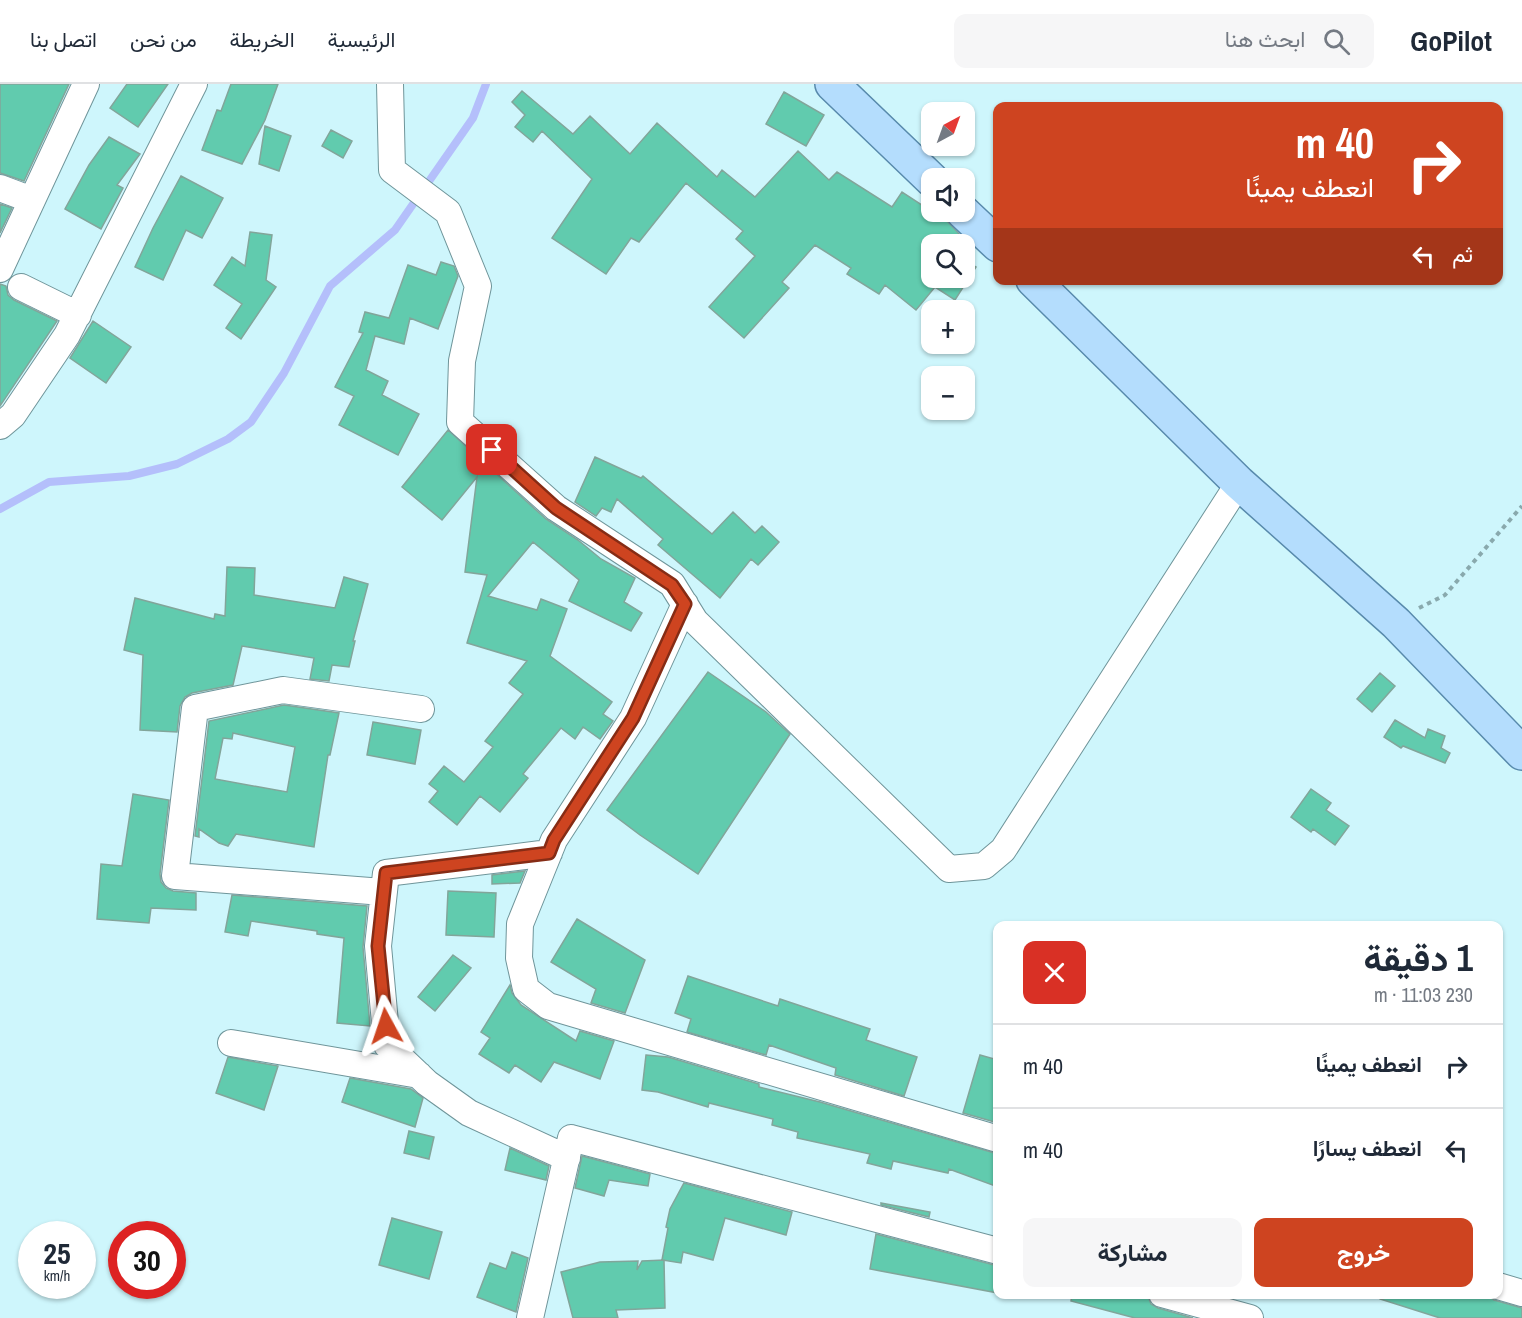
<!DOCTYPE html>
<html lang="ar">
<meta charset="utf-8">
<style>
:root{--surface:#fff;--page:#f6f6f7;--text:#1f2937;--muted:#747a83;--line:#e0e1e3;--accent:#ce4420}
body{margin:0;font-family:"Archivo Narrow",Vazirmatn,sans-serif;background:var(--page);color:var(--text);direction:rtl;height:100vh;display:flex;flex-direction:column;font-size:22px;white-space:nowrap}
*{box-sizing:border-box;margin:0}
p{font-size:20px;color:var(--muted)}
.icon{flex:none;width:33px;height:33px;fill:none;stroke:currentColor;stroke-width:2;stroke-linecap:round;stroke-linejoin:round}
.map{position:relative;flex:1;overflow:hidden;direction:ltr}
.side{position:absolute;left:993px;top:837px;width:510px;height:378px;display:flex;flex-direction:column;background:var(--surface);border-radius:12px;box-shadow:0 2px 4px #0004;direction:rtl}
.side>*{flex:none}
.banner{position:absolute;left:993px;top:18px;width:510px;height:183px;border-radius:12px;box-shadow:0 2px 4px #0004;direction:rtl;background:#ce4420;color:#fff;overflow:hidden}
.needle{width:39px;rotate:41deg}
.fabs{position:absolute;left:921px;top:18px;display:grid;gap:12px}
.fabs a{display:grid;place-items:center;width:54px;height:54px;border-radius:12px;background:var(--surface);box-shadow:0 2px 4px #0004;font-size:30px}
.speed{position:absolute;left:18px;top:1137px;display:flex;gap:12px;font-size:30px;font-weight:700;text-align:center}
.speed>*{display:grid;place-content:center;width:78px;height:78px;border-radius:50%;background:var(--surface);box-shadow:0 2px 4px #0004;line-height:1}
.speed small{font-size:15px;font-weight:400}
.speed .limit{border:9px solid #d22;background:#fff;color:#111}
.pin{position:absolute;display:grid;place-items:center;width:51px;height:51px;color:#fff;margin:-26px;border-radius:12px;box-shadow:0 3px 9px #0006}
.me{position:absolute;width:66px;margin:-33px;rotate:355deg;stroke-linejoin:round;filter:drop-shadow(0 0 4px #0008)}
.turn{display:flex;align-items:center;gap:21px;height:126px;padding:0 30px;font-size:27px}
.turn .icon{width:78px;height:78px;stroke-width:2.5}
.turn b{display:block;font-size:42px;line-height:51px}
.then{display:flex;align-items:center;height:57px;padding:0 30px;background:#0003;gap:12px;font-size:22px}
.round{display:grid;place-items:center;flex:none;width:63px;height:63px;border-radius:12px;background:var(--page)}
.head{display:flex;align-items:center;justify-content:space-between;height:102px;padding:0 30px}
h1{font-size:36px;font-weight:700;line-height:45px}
.action{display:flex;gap:12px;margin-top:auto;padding:12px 30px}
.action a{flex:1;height:69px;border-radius:12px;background:var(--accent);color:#fff;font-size:24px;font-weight:700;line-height:69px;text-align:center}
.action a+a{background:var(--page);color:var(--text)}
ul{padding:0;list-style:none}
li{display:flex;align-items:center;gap:18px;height:84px;padding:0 30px;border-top:2px solid var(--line)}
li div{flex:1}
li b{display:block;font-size:22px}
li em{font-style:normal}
header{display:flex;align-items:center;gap:36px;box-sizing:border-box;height:84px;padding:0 30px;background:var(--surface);border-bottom:2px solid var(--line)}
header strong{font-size:28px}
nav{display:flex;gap:33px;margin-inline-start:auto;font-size:21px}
.search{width:420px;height:54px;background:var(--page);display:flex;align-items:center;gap:15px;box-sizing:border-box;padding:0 21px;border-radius:12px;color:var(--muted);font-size:22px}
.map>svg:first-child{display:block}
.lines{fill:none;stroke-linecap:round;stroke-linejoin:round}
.stream{stroke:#b4bffb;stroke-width:8}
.building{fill:#61cbae;stroke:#82a59a;stroke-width:1.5;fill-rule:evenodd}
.minor-casing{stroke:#6f959a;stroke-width:28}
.primary-casing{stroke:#588aac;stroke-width:36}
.path{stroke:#89a9ad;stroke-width:4;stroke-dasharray:4.5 4.5;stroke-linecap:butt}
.minor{stroke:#fff;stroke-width:26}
.primary{stroke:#b4ddfd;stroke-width:33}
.route-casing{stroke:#862c15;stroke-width:15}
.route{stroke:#ce4420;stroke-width:10}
</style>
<header>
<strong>GoPilot</strong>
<div class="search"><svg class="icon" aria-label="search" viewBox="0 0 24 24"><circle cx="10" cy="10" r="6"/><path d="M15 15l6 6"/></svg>ابحث هنا</div>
<nav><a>الرئيسية</a><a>الخريطة</a><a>من نحن</a><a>اتصل بنا</a></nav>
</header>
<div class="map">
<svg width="1522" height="1234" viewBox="0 0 1522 1234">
<rect width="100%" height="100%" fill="#cef6fc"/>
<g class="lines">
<path class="stream" d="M0,425l49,-27 80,-6 48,-12 51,-25 23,-17 33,-49 46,-87 65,-56 78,-112 13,-34"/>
</g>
<path class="building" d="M0,0h69l-45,97 -24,-8z
M127,0h41l-30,43 -28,-19z
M231,0h47l-13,36 -23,44 -40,-14 15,-40 4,1z
M522,7l51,43 17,-18 40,38 27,-31 60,54 5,-7 33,27 43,-46 31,29 8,-8 55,35 10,-15 46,30 13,14 -6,8h-23v34h32v-18l12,7 -21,33 -20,-13 -19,23 -31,-25 -6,9 -32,-20 4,-6 -36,-23 -33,37 7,6 -45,50 -35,-31 46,-51 -19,-17 7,-8 -57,-48 -47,59 -8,-4 -25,36 -54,-36 40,-59 -50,-48 -9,11 -18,-15 10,-12 -13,-13z
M784,8l40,23 -18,31 -40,-22z
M265,42l26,10 -12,35 -20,-7z
M331,46l21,11 -9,17 -21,-12z
M109,53l31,17 -23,31 6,3 -22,41 -36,-20 24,-44z
M181,92l42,22 -21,40 -16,-8 -23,50 -28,-13 18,-39z
M0,120l12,4 -12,25z
M250,148l22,3 -6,45 10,7 -35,52 -15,-11 16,-24 -28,-19 18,-28 13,9z
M441,178l13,4 4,10 -20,53 -28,-11 -6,26 -29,-8 -9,34 22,11 -6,14 37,19 -21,41 -59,-30 15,-29 -19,-9 28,-54 -4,-1 6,-20 24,6 19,-53 28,10z
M0,200l6,2 2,9 6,5 43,21 -57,85z
M93,237l38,26 -25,36 -36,-25z
M448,346l98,89 32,21 23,19 34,19 -11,24 18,11 -11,18 -62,-30 10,-21 -46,-38 -45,54 49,14 4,-11 26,10 -17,47 62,46 -9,12 10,7 -13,18 -17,-12 -8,12 -14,-11 -38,46 5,4 -28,34 -20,-16 -23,29 -28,-23 9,-11 -9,-7 15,-18 20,16 29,-35 -8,-6 38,-47 -14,-11 18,-22 -60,-18 20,-68 -22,-3 12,-95 -35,43 -40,-33z
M595,373l46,21 2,-2 69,58 21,-22 22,21 7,-7 17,16 -21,23 -7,-6 -31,39 -62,-53 5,-6 -46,-40 -6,13 -9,-4 -6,8 -21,-14z
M227,483l28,1 -1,27 81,13 9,-31 24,7 -15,57h2l-6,26 -17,-2 -3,16 -19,-2 4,-21 -72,-12 -9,39 -41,8 -7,4 -5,9 -3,26 -37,-2 3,-75 -19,-5 11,-52 79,21 1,-5 10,2z
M708,588l58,40 24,22 -92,140 -58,-39 -33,-25z
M1380,589l15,13 -23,26 -15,-13z
M284,621l55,8 -9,42h-2l-14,92 -78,-13 -8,12 -9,-3 -20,-14v8l-4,-1 14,-115zM233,649l62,14 -8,45 -72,-13 8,-41 9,1z
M1395,636l30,18 3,-9 17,7 -4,12 9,5 -5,10 -42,-17 -2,2 -17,-11z
M373,638l48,8 -6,34 -48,-9z
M1311,705l20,14 -5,7 23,16 -14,19 -22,-16 -2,3 -20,-15z
M133,710l36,6 -9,74 1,8 5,6 7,3 23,2v17l-45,-2 -2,15 -52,-4 4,-55 21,2z
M525,787l-5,12 -28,1v-9z
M448,807l48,2 -2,44 -48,-2z
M232,811l135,11 -4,41 7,79 -33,-3 7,-85 -27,-4v-3l-66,-10 -3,15 -23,-4z
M577,835l68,41 -20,53 -34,-10 5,-14 -45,-27z
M453,871l18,13 -36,43 -17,-14z
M688,892l90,30 2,-7 90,30 -4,11 51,17 -13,39 -69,-21 1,-7 -67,-23 -3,10 -79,-23 4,-13 -16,-6z
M510,901l2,8 9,12 55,36 4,-10 34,10 -14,38 -46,-17 -13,20 -26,-17 -6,8 -30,-19 11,-16 -9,-6z
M646,971l22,2 91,27v3l61,15 178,52v33l-49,-18 -1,4 -55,-12 -2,8 -24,-6 3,-9 -73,-16 1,-6 -26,-7 1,-6 -64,-16 -1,4 -50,-15 -16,-2z
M980,971l18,5v63l-35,-10z
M228,973l50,9 -14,44 -48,-17z
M350,994l61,11 12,9 -8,29 -73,-25z
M409,1047l25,6 -5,22 -25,-6z
M510,1064l39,18 -3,14 -41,-10z
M582,1072l68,18 -2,12 -39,-6 -5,16 -29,-8z
M684,1099l108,29 -6,23 -61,-17 -12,42 -30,-8 -2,11 -19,-3 6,-32 -2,-1 4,-18z
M881,1119l49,9 -1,5 -48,-12z
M392,1134l50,14 -13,47 -50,-14z
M876,1150l122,32v27l-128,-24z
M512,1168l16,6 -12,54 -39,-15 13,-34 16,6z
M664,1176l1,48 -49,2 2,8h-45l-12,-46 39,-10 38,-1 -1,9 5,-9z
M1072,1210h75l4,10 7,4 35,10h-58l-64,-17z
M1380,1210h106l8,6 28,8v10h-82l-60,-19z"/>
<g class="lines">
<g class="minor-casing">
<path id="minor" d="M390,0l2,86 56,42 30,74 -16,75 -2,61 96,86 116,76 23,37 254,248 35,-3 19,-16 236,-367
M0,104l32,12
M0,185l86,-185
M21,203l57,28
M0,342l13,-11 54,-80 127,-251
M685,520l-52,114 -79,122 -34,84 -1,34 7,31 22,17 450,133
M549,769l-163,20 -8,73 9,99 40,38 42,30 98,45
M383,808l-208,-16 20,-168 88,-18 138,19
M231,959l188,32
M1498,1202l24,7
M1162,1210l88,24
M530,1234l41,-180 427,113"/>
</g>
<g class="primary-casing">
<path id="primary" d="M832,0l100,96
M963,128l35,33
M1033,196l206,203 157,140 126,130"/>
</g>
<path class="path" d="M1419,524l26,-13 77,-89"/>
<use href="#minor" class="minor"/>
<use href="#primary" class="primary"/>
</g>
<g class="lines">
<g class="route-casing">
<path id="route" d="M386,942l-8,-80 8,-73 163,-20 5,-13 79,-122 52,-114 -13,-19 -116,-77 -64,-58"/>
</g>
<use href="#route" class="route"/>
</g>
</svg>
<div class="fabs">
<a><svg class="needle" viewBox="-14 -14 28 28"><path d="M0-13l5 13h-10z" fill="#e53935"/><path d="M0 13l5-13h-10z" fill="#747a83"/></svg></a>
<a><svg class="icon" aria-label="sound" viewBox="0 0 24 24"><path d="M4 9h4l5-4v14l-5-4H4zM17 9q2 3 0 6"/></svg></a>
<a><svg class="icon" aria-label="search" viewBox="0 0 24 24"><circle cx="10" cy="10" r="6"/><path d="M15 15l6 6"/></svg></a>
<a>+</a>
<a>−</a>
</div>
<div class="speed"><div>25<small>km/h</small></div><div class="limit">30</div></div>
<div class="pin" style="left:492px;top:366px;background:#d93025"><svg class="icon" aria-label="arrive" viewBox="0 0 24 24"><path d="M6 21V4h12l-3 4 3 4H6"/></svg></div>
<svg class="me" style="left:386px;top:942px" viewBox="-20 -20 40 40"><path d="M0-17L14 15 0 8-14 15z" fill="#ce4420" stroke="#fff" stroke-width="4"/></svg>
<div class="banner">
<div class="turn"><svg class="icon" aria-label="right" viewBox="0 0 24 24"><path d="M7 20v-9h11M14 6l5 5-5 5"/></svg><div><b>40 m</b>انعطف يمينًا</div></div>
<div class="then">ثم<svg class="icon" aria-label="left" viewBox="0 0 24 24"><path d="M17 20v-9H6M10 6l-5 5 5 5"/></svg></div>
</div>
<section class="side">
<div class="head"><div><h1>1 دقيقة</h1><p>230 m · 11:03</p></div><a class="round" style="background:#d93025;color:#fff"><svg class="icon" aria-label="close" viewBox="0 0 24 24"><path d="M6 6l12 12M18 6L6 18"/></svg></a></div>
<ul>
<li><svg class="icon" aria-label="right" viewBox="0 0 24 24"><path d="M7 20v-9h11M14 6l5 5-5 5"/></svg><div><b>انعطف يمينًا</b></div><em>40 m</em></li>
<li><svg class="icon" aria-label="left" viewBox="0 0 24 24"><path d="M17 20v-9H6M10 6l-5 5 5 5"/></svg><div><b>انعطف يسارًا</b></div><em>40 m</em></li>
</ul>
<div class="action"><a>خروج</a><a>مشاركة</a></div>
</section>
</div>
